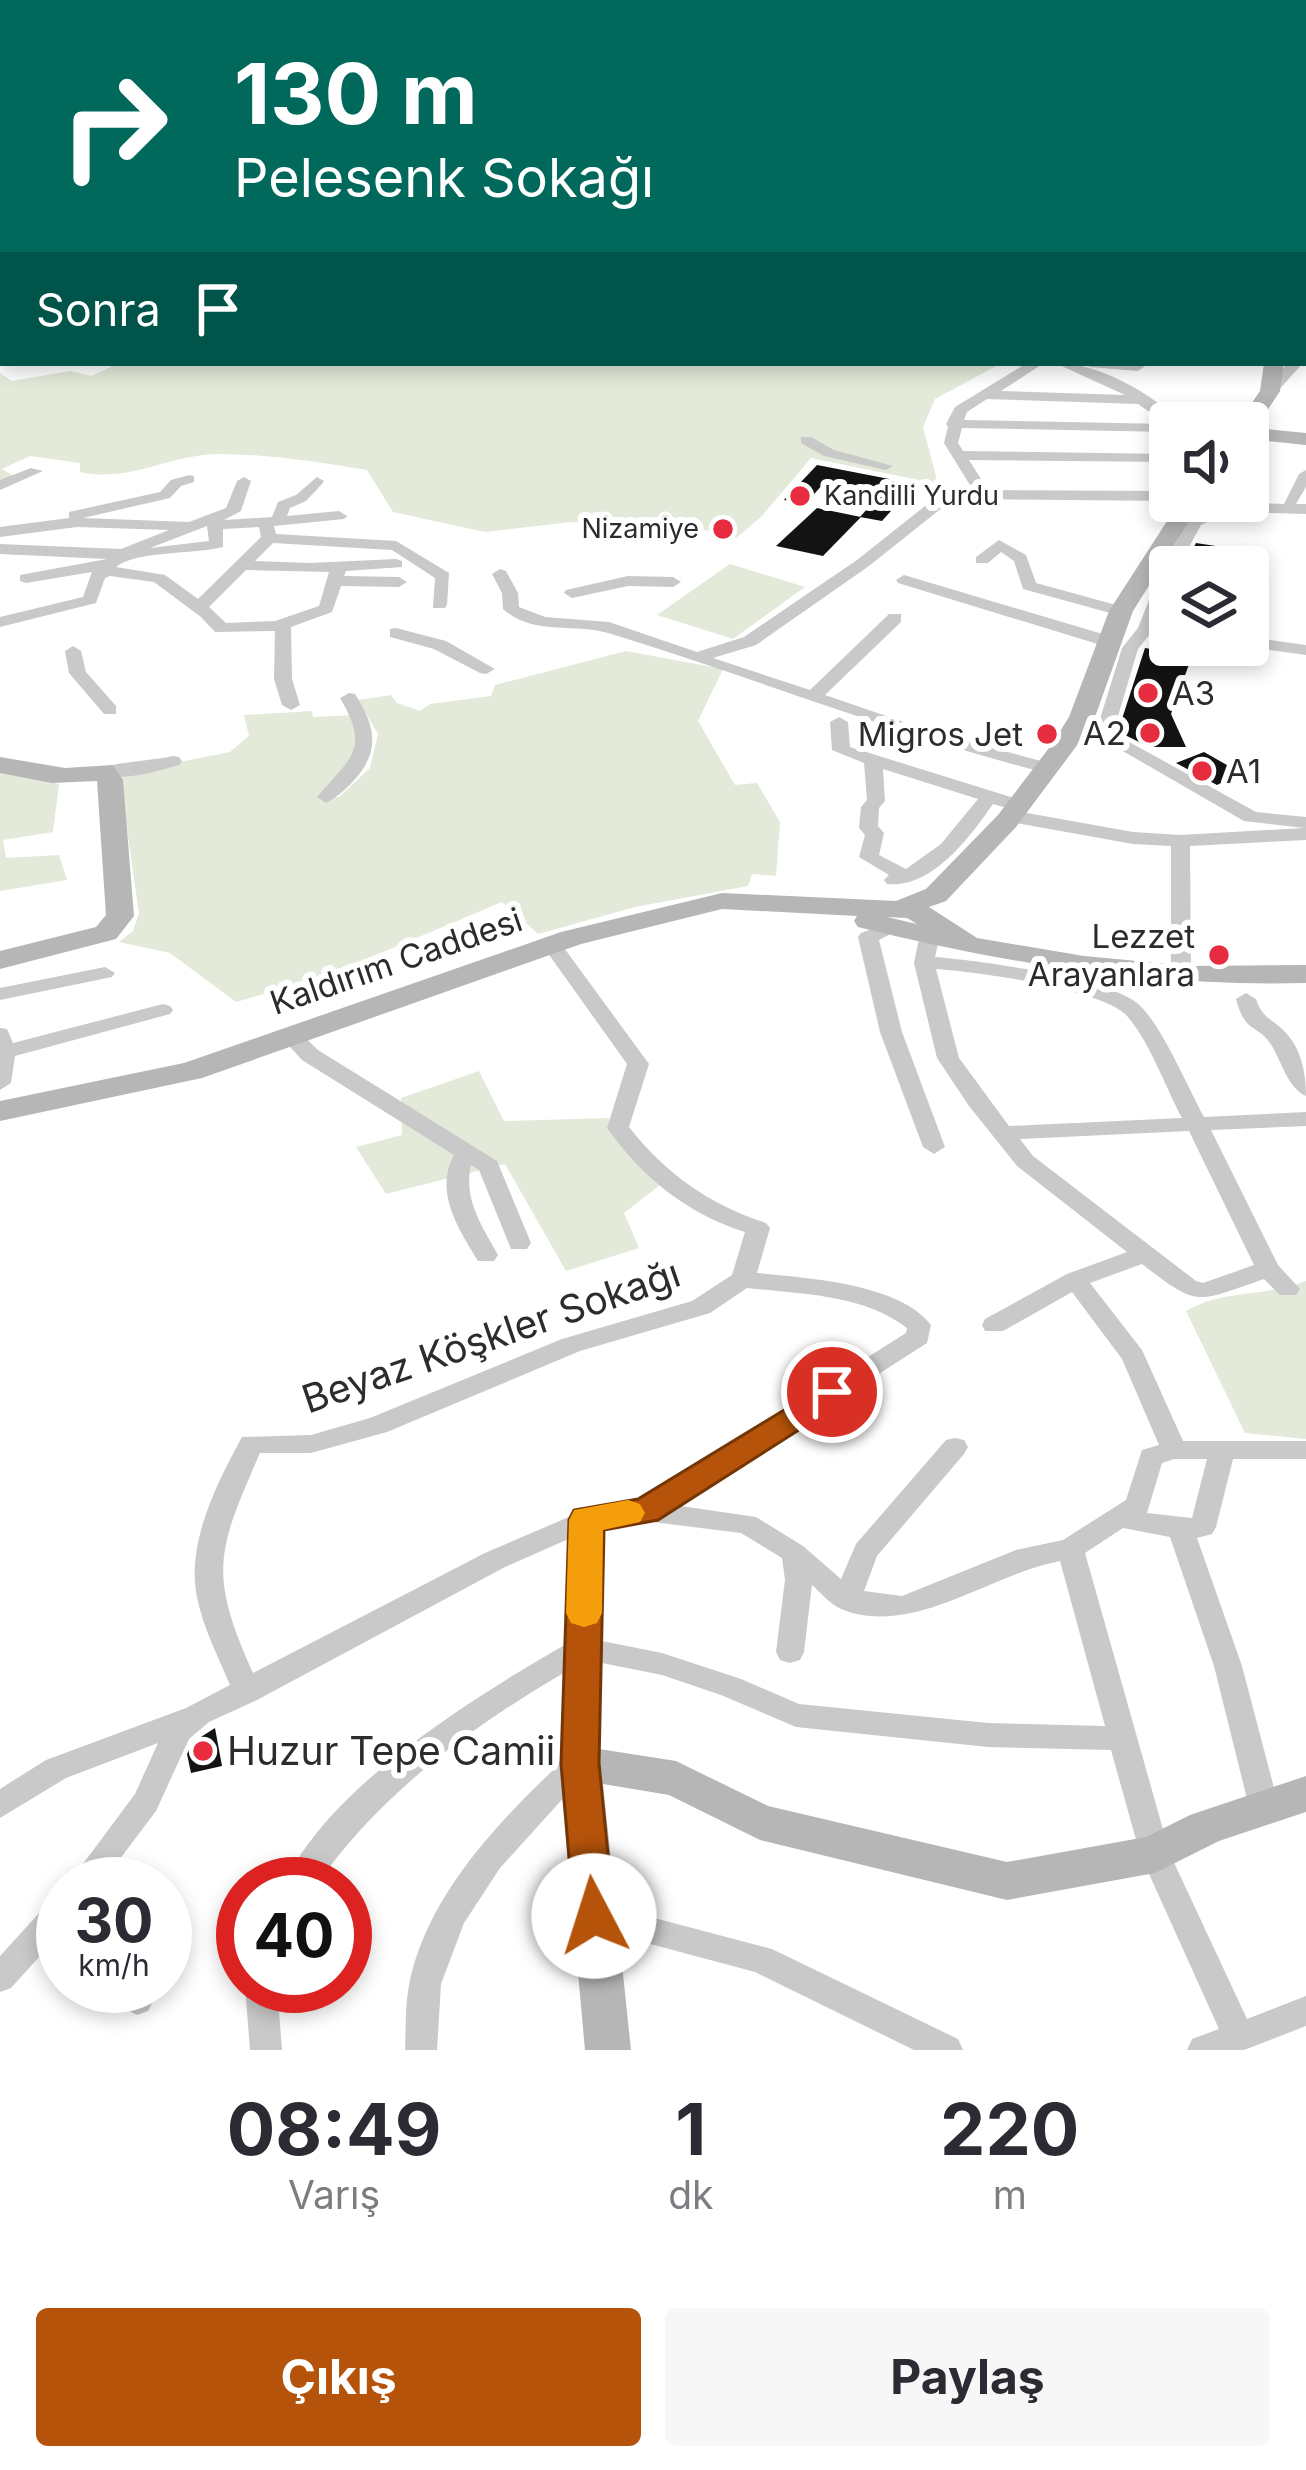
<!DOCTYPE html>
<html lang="tr">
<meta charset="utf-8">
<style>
:root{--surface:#fff;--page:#f7f7f7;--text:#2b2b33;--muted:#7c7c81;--accent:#b45309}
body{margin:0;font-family:Inter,sans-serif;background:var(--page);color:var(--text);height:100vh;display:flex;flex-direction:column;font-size:45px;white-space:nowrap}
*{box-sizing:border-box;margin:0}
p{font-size:39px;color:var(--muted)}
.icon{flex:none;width:66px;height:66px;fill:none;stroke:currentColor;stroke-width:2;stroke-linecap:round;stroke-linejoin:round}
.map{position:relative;height:2050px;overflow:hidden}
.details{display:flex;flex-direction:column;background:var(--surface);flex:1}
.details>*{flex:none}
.guide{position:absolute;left:0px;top:0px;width:1308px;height:366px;box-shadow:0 6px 18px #0003;background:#00695c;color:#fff;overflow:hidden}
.fabs{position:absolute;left:1149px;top:402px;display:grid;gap:24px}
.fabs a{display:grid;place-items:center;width:120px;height:120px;border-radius:12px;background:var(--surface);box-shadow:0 6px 18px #0003;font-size:60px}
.speed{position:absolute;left:36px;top:1857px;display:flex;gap:24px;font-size:60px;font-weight:700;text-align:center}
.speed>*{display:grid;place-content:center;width:156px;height:156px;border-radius:50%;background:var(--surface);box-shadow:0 6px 18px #0003;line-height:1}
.speed small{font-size:30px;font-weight:400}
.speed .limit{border:18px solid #d22;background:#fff;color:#111}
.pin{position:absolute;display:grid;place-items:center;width:102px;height:102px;color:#fff;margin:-51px;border:6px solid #fff;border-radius:50%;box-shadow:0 3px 12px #0007}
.me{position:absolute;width:132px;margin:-66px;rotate:355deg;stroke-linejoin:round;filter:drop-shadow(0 0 9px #0008)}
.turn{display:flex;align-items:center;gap:42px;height:252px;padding:0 36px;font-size:54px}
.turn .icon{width:156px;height:156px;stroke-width:2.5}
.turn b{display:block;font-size:84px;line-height:102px}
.then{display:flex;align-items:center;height:114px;padding:0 36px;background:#0003;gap:24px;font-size:45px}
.eta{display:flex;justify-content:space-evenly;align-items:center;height:204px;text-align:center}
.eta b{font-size:72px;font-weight:700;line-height:84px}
.cta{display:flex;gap:24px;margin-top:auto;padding:24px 36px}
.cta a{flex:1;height:138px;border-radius:12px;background:var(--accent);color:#fff;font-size:48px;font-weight:700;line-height:138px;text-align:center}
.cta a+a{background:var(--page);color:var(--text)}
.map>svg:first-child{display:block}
.green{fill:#e3ead9}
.building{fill:#131313}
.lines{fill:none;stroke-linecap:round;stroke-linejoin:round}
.street{fill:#c9c9c9;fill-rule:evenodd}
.secondary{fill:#b6b6b6;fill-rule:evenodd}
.primary{fill:#a4a4a4;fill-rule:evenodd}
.route{fill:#b45309;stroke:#753606;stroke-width:3}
.slow{fill:#f59e0b}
.poi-dot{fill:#e62c3e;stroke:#fff;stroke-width:4.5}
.labels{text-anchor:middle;stroke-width:12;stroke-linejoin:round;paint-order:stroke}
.far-poi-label{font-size:27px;fill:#2c2c2c;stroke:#fff;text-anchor:start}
.poi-label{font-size:33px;fill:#2c2c2c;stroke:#fff;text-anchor:end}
.street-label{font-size:33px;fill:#2c2c2c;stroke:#fff}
.near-street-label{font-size:39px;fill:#2c2c2c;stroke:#fff}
.near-poi-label{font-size:39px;fill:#2c2c2c;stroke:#fff;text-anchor:start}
</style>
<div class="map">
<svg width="1306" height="2050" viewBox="0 0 1306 2050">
<rect width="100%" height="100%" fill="#fff"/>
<path class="green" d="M110,363h892l-67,36 -12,28 15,57 -127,-26 -50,59 -25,21 -31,-8 -134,-8 -86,10 -92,-20 -26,-42c-49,-8 -100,-16 -150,-16 -48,1 -89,29 -137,18v-9l-50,-7 -28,13 15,9 -17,5v-110l12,8 58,-10 21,5 20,-9z
M730,564l75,23 -72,52 -76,-24z
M626,651l97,18 -25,52 37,64 22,-2 23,39 -4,54 -24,-2 -4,12 -113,21 -97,27 -36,-32 -176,74 -90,26 -66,-49 -51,-11 14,-11 6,-18 -20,-139 111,-22 19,-16 -5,-21 68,-4 1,6 42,-2 1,45 -30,37h13l31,-29 8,-34 -20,-34 33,-5 6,8 23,8 10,-7 61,-8 4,-11z
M0,771l59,13 -6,48 -50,8 3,18 53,-3 8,25 -67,11z
M479,1071l25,50 104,-3 52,67 -36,28 15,35 -73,23 -61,-107 -119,30 -30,-47 46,-12 -1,-37z
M1306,1281v158l-61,-6 -59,-122c37,-22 80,-14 120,-30z"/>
<path class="building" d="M817,465l98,19 -33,37 -22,-4 22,-25 -56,-11 -21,23 -21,-4z
M817,508l44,9 -38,39 -47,-10z
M1196,543l46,7 3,2 -9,15 -50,-5z
M1145,648l47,8 -21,58 15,33h-37l-26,-13 -3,-9z
M1204,752l37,21 -24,12 -41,-22z
M215,1728l7,38 -31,7 -4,-19 6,-12z"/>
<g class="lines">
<path class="street" d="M413,0h24l-5,3z
M493,0h12l3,3h-12z
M533,0h10l-12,3z
M924,0h12l1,1 -9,2z
M1305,15h1v6h-1z
M1305,47h1v6h-1z
M1305,94h1v6h-1z
M1305,184h1v8h-1z
M1305,212h1v8h-1z
M1305,238h1v8h-1z
M1305,267h1v8h-1z
M1305,308h1v8h-1z
M1027,363h17l-43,28 124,4 -70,-32c46,0 96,31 128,60h-13v9l-208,-4 -4,15 5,8 207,3v8l-201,-2 19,30 182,1v10l-217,-2 -84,67 -113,79 -43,13 97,32 79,-76h12v8l-76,73 105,36 122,33 3,4 -3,4 -6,1c-149,-38 -291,-95 -438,-140 -35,-10 -75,3 -105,-24l-1,-16 -10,-19 8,-5 6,2 12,22 1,14 26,10 64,5 88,30 47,-15 113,-77 87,-69 29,-1 -29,-47 4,-16 -2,-3 9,-17zM987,399l151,5 29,20 -203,-4 3,-8z
M1083,363h66l-11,8 -48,-4z
M1288,363h15l-28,31h-10v-6z
M801,437h10l23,13 59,16 -7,4 -62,-14 -23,-13z
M31,468l12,3 -43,19v-10z
M1306,470v17l-10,17h10v10l-76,-2 -29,13 -23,42h-8v19l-17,37 17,3v10l-20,-2 -12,15 -25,84 143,79 50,5v23l-116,6 1,132 -3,4h-14l-3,-4v-132l-38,-2 -123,-22 -9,-6 9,-6 123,22 47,3 124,-7 -60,-7 -149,-86 27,-87 16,-20 24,-61 28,-48 38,-17 56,2 15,-30z
M189,475l5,1v6l-13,4 -11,12 -87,20 106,4 37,-14 11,-27 7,-4 7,4 -10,30 -17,9 48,-3 6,-15 18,-7 21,-18 7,4 -2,3 -16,17 -16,7 -3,8 52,-5 8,5 -3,3 -70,7 2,8 120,7 53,32 -2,32 -2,3h-12l2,-30 -43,-28 -119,-7 -18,18 55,2 86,-4 6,2v6l-56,4 -2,5 55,1 8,5 -8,5 -58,-1 -9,26 -41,15 1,52 8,26 -9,5 -9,-5 -8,-26 1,-48 -60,1 -14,-15 -47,-35 -44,-6 -5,2 -9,25 -96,24v-10l83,-20 9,-25 -66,11 -6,-2v-6l87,-16 -107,-5v-10l121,5 48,-19 -92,-3 -77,10v-10l69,-9v-6l91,-20 11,-12zM207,526l2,15 -59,7zM259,527l2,10 -63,62 -33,-24 -49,-8c22,-17 76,-12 107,-20v-18zM246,570l83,2 -10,34 -44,15 -49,2 -17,-16z
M999,540l27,15 10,28 91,25 2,3 -8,5 -98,-27 -9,-28 -13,-9 -13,11h-12v-6z
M904,575l212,63 2,4 -2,4h-12l-206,-63 -2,-3z
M628,576l45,1 8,5 -8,5 -45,-1 -56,12 -8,-5 2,-3z
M396,628l50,13 49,28 -9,5 -6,-1 -46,-24 -44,-12v-8z
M1248,637l58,8v10l-64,-9 6,-1z
M73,646l8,5 5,21 30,34v8h-12l-35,-41 -4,-22z
M349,693l6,1c19,30 26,54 2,83 -9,10 -19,20 -31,26l-9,-6c33,-39 54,-47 23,-99z
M839,717l9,5 2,25 174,54 2,4 -9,6 -24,-7c-23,33 -61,85 -106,80l-3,-4 5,-5 -30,-18 6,-22 -6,-7 2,-21 6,-7 -3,-37 -32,-13 -2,-28zM883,769l95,30 -37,45 -35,25 -27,-14 5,-22 -6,-7 1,-18 6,-7z
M173,756l6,1 3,4 -3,4c-24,7 -62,19 -84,6 14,-9 57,-10 78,-15z
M894,921l10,6 -25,13 23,92 43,115 -11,7 -11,-7 -43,-115 -22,-95 3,-4z
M929,933l10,6 -4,18c41,3 173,21 202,46 23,18 51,85 67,114l102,-5v14l-95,4 67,135 22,24 -4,6h-16l-16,-16c-68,23 -64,30 -122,-15l-52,19 52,67 41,91h123v18h-73l-17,68 -4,7 -15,4 45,128 37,141 -5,9 -10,4 -10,-4 -5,-9 -35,-141 -44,-129 -47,-9 -38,25 85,301 77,165 59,-23v30l-62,24h-57l5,-11 27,-10 -79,-175 -29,-104 -123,-3 -192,-20 -75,-32 -59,-20 -65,-13 -2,101 -95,105 -36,55 -23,61 -4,66h-32c1,-22 0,-44 4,-65 18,-91 92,-166 157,-227l3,-88c-97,56 -187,122 -252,214h-33c46,-99 193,-189 286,-242l3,-105 -68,30 -248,133 -48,22 -20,17 -33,72 -55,73h-33l67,-90 23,-51 -92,35 -66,40v-29l46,-29 140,-52 44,-23c-12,-29 -27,-57 -33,-88 -11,-54 20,-114 45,-160l69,-2 59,-17 192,-79 130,-38 40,-26 13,-43c-58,-18 -103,-55 -138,-104l20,-64 -85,-119 3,-4h14l90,123 -20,63c37,47 81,78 137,96l4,5 -13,45c49,5 142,10 174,52l-4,18 -253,162 82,12 47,29 38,33 15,-35 90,-104 9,-2 9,2 4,7 -4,7 -87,102 -13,35 38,5 114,-46 47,-10 63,-40 16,-50 17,-5 -37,-86 -50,-67 -69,39h-18l-3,-6 3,-6 82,-45 60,-22 -110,-86 -48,-60 -32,-48 -23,-95 5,-24zM936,969c40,3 167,19 192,48 23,28 37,69 54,101l-173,8 -50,-68zM1189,1131l65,134 -51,18 -7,-2 -163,-125 -13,-17zM747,1288c52,6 116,6 160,40l-1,5 -268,169 -60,11 -93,40 -232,120c-45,-100 -36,-122 7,-220h51l76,-21 193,-81 130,-38zM1174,1459h33l-15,59 -45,-5 15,-50zM645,1521l96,12 41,25 3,22 -9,72 4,8 10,3 10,-3 4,-8 8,-67c9,8 18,19 29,24 71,29 149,-35 219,-48l45,165 -117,-3 -189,-19 -58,-25 -79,-26 -65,-13 3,-112z
M105,967l10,6 -3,4 -112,23v-12z
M1246,993l10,6c6,18 13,18 26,30 19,17 24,43 24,67 -18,-8 -24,-33 -34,-50 -15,-24 -26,-10 -36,-47z
M163,1004l7,2 3,4 -3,4 -155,42 -4,27 -11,7v-62l7,1 6,14z
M291,1030l7,1 20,19 179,111 34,82 -4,6h-16l-32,-79 -8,-5c-8,34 11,61 27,90l-4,6h-16c-20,-33 -44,-69 -24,-106l-152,-95 -22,-24z
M63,1895v36l-5,5 5,3v31l-24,-13 -28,31 -11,4v-36l52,-57z
M594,1902l178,47 186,90 5,11h-49l-159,-78 -172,-46 -4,-10 4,-10z
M96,1986c21,0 47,-7 57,15l-5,10 -11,4 -36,-19z
M245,1986h32l5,64h-32z"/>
<path class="secondary" d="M783,0h29l2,3h-29z
M1246,0h15l-17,3z
M1264,363h20l-4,28 -24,37 50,5v12l-58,-6v-16h-10l22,-32z
M1180,501h22l-69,110 -38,106 -20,31 -59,79 -70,74 -17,6 48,31 107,18 107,10 115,-1v18c-154,4 -299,-19 -448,-56l-4,-6 3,-5 -135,-7 -141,35 -379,134 -202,43v-20l184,-38 377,-131 161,-39 174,8 30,-12 72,-74 54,-71 17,-27 40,-106zM887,917l20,1 10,6z
M0,757l65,11 48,-3 10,15 11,136 -18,23 -116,30v-18l96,-24 10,-12 -9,-134 -45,2 -52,-10z
M580,1746l96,15 92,45 239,56 139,-25 44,-22 116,-39v36l-87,29 -64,32 -148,27 -247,-60 -91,-45 -66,-11 28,266h-46l-26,-287 6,-12z"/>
<path class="primary" d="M333,0h16l2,3h-16z
M0,187h3v12h-3z"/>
</g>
<path class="route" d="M832,1381l12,3 4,8 -4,9 -186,119 -54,10 -5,233 15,153 -6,12 -14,5 -14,-5 -6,-12 -13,-153 8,-243 5,-10 64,-11z"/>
<path class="slow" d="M628,1500l12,4 5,9 -5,9 -37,8 -1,83 -5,10 -13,4 -13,-4 -5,-10 3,-93 5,-10z"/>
<g class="poi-dot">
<circle cx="800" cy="496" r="12"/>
<circle cx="723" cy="529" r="12"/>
<circle cx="1148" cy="693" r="12"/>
<circle cx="1150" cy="733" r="12"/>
<circle cx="1047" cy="734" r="12"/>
<circle cx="1202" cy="771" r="12"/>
<circle cx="1219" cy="955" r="12"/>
<circle cx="203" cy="1751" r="12"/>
</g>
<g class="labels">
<g class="far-poi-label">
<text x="824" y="505">Kandilli Yurdu</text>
<text x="699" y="538" text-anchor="end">Nizamiye</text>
</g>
<g class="poi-label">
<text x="1172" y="705" text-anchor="start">A3</text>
<text x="1126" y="745">A2</text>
<text x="1023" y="746">Migros Jet</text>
<text x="1226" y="783" text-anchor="start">A1</text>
<text x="1195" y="948">Lezzet<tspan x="1195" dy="38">Arayanlara</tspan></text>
</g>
<g class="street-label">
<text transform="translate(396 961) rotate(-19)" y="12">Kaldırım Caddesi</text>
</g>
<g class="near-street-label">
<text transform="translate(491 1336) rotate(-19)" y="14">Beyaz Köşkler Sokağı</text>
</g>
<g class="near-poi-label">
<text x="227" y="1765">Huzur Tepe Camii</text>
</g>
</g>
</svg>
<div class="fabs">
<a><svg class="icon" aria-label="sound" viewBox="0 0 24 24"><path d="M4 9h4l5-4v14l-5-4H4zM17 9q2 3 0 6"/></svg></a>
<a><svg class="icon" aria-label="layers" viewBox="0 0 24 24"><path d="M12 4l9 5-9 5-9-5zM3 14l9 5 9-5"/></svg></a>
</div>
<div class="speed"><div>30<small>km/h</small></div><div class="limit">40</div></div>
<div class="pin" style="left:832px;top:1392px;background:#d93025"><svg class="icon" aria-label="arrive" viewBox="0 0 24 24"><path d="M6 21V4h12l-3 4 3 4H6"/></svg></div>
<svg class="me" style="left:594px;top:1916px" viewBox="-20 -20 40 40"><circle r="19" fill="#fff"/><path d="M0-13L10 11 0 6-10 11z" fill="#b45309"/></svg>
<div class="guide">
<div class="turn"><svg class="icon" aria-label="right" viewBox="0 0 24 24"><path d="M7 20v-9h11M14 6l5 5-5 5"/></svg><div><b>130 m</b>Pelesenk Sokağı</div></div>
<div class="then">Sonra<svg class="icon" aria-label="arrive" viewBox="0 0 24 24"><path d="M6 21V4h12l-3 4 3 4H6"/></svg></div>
</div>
</div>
<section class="details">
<div class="eta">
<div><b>08:49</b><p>Varış</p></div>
<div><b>1</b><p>dk</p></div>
<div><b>220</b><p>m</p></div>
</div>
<div class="cta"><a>Çıkış</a><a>Paylaş</a></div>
</section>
